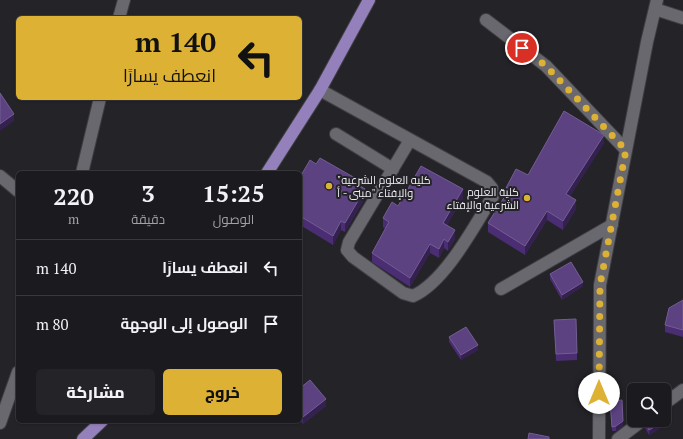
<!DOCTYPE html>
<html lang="ar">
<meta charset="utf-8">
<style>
:root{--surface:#1b1a1e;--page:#242327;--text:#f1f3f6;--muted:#a0a1a4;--line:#39383c;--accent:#ddb133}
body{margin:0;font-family:"PT Serif",Cairo,serif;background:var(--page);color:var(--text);direction:rtl;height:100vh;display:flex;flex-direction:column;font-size:15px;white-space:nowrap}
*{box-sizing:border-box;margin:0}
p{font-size:13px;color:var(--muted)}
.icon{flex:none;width:22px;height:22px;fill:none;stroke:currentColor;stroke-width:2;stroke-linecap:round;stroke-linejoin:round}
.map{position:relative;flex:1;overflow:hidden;direction:ltr}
.drawer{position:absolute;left:16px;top:171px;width:286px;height:252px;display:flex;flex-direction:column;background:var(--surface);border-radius:6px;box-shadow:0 1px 3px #0004,0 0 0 1px var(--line);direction:rtl}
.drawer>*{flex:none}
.hud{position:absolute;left:16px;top:16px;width:286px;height:84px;border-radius:6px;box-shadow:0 1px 3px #0004,0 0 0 1px var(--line);direction:rtl;background:#ddb133;color:#111;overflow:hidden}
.fabs{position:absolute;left:627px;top:383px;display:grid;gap:8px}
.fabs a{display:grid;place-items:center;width:44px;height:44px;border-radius:6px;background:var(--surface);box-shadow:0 1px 3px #0004,0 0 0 1px var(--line);font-size:20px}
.pin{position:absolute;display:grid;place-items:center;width:34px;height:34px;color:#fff;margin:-17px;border:2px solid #fff;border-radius:50%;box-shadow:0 1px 4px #0007}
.me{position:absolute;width:44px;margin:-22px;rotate:0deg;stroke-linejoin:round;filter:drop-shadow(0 0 3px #0008)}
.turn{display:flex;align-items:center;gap:14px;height:84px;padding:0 20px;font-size:18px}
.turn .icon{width:52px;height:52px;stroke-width:2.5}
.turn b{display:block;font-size:28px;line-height:34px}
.eta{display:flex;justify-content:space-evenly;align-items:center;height:68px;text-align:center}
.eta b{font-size:24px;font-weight:800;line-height:28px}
.action{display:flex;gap:8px;margin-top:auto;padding:8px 20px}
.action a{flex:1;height:46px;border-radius:6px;background:var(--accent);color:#111;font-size:16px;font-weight:800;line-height:46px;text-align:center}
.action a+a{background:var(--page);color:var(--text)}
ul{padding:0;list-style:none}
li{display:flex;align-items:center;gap:12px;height:56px;padding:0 20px;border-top:1px solid var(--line)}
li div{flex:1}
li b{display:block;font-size:15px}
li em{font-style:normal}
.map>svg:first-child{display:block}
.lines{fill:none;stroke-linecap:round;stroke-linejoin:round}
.minor-casing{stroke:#3f3e42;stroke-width:14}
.major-casing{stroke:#3f3e42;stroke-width:14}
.minor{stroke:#69686e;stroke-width:12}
.major{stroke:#9480bb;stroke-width:12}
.wall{fill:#4a2d73}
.shaded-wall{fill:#34214f}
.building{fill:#5c4280;stroke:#735d92}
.route{stroke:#ddb133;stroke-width:7;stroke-dasharray:0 12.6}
.poi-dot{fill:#ddb133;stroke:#242328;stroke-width:1.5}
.labels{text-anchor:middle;stroke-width:4;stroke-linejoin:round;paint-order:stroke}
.poi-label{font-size:11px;fill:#eeedf1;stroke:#242328;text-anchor:start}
</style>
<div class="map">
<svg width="683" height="439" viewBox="0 0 683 439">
<rect width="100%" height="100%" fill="#242328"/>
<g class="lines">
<g class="minor-casing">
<path id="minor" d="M655,9l28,9
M119,18l5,-18
M486,20l60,46 80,84
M320,90l167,92 5,6 1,8c-18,29 -48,86 -80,100l-10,-3 -50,-36 -6,-7 2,-8 61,-102
M336,134l57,35
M82,173l18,-75
M0,176l18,15
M501,289l111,-64
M664,404l19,-14
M0,423l18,-51
M599,439l1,-154 47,-243 10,-42
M618,439l25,-19"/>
</g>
<g class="major-casing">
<path id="major" d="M267,173l53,-83 49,-90
M83,439l19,-18"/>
</g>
<use href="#minor" class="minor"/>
<use href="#major" class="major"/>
</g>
<path class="wall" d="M604,143l-34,53 6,13 -13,21 -16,-10 -22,35 -37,-23v-9l18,-28v-7z
M316,164l46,23 3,11 -20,34 -4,-2 -8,15 -33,-20v-48z
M463,198l-16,27 8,14 -7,12 -4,-3 -5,10 -9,-5 -20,34 -38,-25v-9l13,-24 -2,-2v-9z
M550,274l33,12 -21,14 -12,-21z
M683,300v37l-18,-5v-7z
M554,320l23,33v7l-21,1z
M449,337l29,13 -17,10 -12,-18z
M300,388l26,18 -23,18 -3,-4z
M610,401l13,25 -7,5h-4z
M645,423l20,2 -16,10 -4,-7z"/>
<path class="shaded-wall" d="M14,114v7l-14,10v-7z
M604,135v8l-38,60v-9z
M365,189v9l-20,34v-9z
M463,189v9l-20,34v-9z
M576,200v9l-13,21v-9z
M547,211v9l-22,35v-9z
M341,221v9l-8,15v-9z
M455,230v9l-7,12v-9z
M444,239v9l-5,10v-9z
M430,244v9l-20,34v-9z
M583,282v4l-21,14v-5z
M478,345v5l-17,10v-5z
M326,399v7l-23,18v-7z
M623,421v5l-7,5v-5z
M665,421v4l-16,10v-5z"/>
<path class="building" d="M0,93l14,21 -14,10z
M564,111l40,24 -38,59 10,6 -13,21 -16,-10 -22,35 -37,-23 22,-35h-4l10,-19 12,6z
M320,158l42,24 -2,4 5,3 -20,34 -4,-2 -8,15 -33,-20v-39l10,-17 6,4z
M421,166l42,23 -20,34 12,7 -7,12 -4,-3 -5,10 -9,-5 -20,34 -38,-25 17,-31 -6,-4 9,-16 6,4z
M571,262l12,20 -21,13 -12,-21z
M683,300v30l-18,-5 4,-17z
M576,319l1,34 -21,1 -2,-34z
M466,327l12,18 -17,10 -12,-18z
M310,380l16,19 -23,18 -3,-4v-25z
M622,400l1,21 -7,5 -4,1 -2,-26z
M664,419l1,2 -16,9 -4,-7 2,-3h17z
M529,433l20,4v2h-21z"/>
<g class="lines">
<path class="route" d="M522,48l24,18 80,84 -26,135 -1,108"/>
</g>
<g class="poi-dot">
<circle cx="329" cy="186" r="4"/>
<circle cx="527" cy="198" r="4"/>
</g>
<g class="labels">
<g class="poi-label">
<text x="337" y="184">"كليه العلوم الشرعيه<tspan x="337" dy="13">والإفتاء "مبنى - أ</tspan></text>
<text x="519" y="196" text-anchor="end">كلية العلوم<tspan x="519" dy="13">الشرعية والإفتاء</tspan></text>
</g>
</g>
</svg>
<div class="fabs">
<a><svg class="icon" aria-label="search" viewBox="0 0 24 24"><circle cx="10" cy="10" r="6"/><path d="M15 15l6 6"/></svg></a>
</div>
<div class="pin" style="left:522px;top:48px;background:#d93025"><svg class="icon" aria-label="arrive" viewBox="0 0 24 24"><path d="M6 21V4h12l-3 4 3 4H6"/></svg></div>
<svg class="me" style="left:599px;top:393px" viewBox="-20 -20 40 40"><circle r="19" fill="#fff"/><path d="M0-13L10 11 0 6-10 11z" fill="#ddb133"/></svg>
<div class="hud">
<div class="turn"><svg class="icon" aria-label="left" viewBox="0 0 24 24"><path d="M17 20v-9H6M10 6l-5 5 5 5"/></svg><div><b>140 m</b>انعطف يسارًا</div></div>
</div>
<section class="drawer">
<div class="eta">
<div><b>15:25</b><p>الوصول</p></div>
<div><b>3</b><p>دقيقة</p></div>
<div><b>220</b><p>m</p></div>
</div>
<ul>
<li><svg class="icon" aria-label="left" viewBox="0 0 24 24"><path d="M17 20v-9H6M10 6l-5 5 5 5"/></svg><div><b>انعطف يسارًا</b></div><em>140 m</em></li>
<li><svg class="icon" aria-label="arrive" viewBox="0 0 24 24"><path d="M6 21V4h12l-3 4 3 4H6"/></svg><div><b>الوصول إلى الوجهة</b></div><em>80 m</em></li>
</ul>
<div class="action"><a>خروج</a><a>مشاركة</a></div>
</section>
</div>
